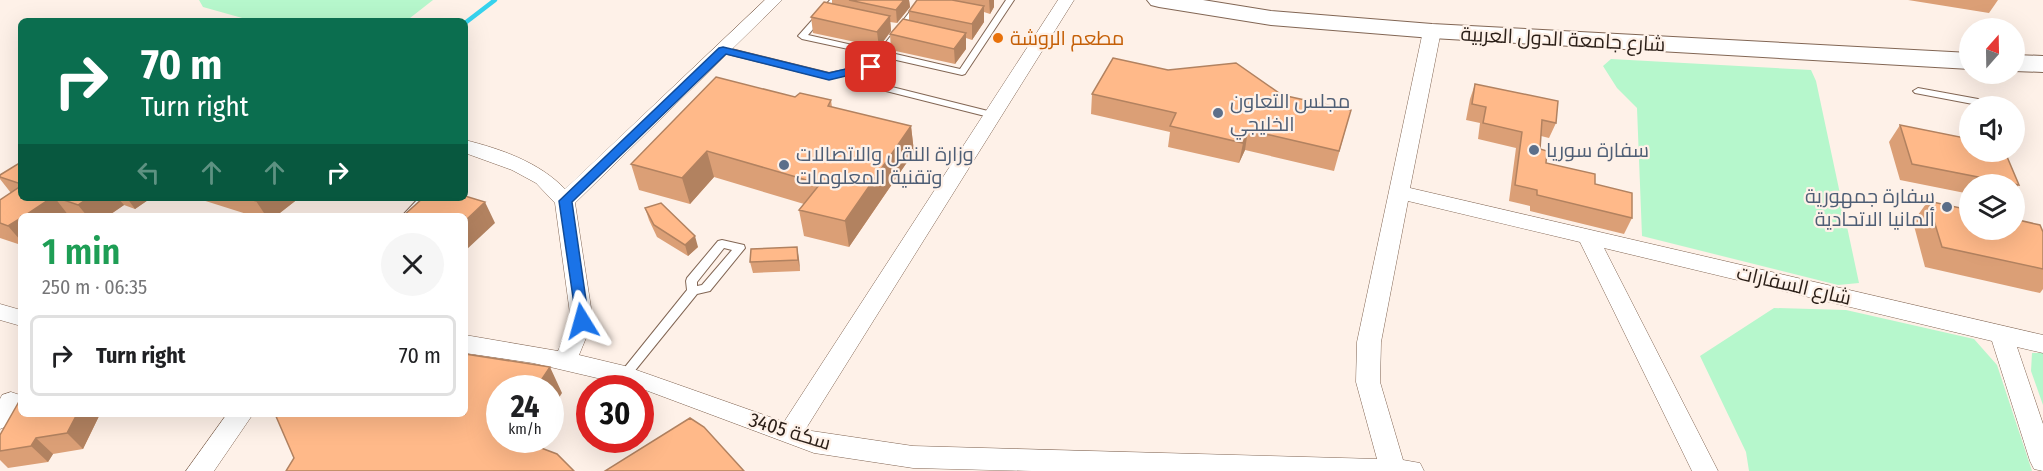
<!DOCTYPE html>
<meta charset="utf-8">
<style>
:root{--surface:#fff;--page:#f6f6f6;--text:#202124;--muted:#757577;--line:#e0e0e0}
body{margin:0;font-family:"Fira Sans Condensed",Cairo,sans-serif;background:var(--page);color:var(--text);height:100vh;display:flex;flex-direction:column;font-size:22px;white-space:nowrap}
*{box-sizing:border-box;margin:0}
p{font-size:20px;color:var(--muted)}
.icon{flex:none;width:33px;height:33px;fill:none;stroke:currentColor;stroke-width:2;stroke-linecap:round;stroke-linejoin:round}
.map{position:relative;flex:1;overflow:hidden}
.sheet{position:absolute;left:18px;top:213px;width:450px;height:204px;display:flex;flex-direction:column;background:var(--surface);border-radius:9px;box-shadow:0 6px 24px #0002}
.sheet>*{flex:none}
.top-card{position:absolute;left:18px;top:18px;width:450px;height:183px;border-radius:9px;box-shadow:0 6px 24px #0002;background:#0b6e4f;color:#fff;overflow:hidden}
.needle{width:39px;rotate:20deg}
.buttons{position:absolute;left:1959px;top:18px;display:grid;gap:12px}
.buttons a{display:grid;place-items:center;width:66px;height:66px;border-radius:50%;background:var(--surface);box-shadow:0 6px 24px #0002;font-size:30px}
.speed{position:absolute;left:486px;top:375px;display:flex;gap:12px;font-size:30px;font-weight:700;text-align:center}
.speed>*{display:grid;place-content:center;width:78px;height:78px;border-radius:50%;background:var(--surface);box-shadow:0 6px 24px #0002;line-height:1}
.speed small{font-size:15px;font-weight:400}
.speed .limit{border:9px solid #d22;background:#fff;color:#111}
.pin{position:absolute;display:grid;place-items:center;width:51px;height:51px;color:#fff;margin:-26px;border-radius:12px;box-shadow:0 3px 9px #0006}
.me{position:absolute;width:66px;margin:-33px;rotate:352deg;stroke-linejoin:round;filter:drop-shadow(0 0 4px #0008)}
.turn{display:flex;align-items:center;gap:21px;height:126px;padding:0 24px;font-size:27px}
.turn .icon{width:78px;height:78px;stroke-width:2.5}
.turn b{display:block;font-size:42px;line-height:51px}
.lanes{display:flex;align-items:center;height:57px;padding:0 24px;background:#0003;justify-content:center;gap:30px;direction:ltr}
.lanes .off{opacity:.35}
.round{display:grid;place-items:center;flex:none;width:63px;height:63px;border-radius:32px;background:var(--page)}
.overview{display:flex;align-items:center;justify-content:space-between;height:102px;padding:0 24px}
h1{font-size:36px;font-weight:600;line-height:45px;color:#1e9e55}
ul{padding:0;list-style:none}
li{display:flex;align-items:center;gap:18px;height:81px;margin:0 12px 9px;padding:0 12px;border:3px solid var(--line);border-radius:9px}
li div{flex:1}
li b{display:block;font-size:22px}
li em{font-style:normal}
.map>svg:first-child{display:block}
.green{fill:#b6f7cc}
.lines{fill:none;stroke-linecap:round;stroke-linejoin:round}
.stream{stroke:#36d2ed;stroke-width:4.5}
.lane-casing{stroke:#826654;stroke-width:2}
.street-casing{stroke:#826654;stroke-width:1}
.secondary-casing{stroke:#826654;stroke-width:2}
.lane{fill:#fff;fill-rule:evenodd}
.street{fill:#fff;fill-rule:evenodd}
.secondary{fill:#fff;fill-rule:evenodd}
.wall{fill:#db9f76}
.shaded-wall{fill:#b28260}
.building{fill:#ffb989;stroke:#b28260;stroke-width:1.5}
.route{fill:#1a73e8;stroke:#114b97;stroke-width:1.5}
.food-dot{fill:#e8710a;stroke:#fef1e8;stroke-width:2}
.service-dot{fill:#5c6f8a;stroke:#fef1e8;stroke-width:2}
.labels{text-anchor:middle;stroke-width:4.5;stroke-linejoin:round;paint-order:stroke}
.food-label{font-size:20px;fill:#c56008;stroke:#fef1e8;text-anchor:start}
.street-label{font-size:20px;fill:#2a1e17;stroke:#fef1e8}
.service-label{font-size:20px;fill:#4e5e75;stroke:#fef1e8;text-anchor:start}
</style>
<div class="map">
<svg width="2043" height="471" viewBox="0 0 2043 471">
<rect width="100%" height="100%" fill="#fef1e8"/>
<path class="green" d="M199,0h234l-23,18 -23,3h-134l-50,-14z
M1611,59l200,11 5,11 43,202 -21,2 -196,-49 -5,-128 -20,-20 -14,-22z
M1774,308l72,2 128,29 23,26 35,106h-283l-3,-19 -46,-96z
M2032,353h11v52l-12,-34z"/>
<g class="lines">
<path class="stream" d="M465,23l30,-23"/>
<g class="lane-casing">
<path id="lane" d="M830,0h8l-30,35 71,16 40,-51h8l-40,52 73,17 46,-69h8l-49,74 -3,1 -79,-18 -8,10 13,19 108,27 2,2 -2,2 -3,1 -111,-28 -13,-20 -40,9 -109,-27 -1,-2 4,-3 106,26 39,-8 8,-10 -74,-16 -4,-3z
M1918,88l60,11 5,3 -5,3 -63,-12 -2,-2z
M416,198h12l1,2 -16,16h-11l15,-16z
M722,240l22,5 1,3 -35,43 -13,3 -68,84 -4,2 -4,-2 -2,-3 2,-3 66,-82 -1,-9 1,-3 31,-37zM724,248l8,2 -30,35 -5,1v-4z"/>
</g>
<g class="street-casing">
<path id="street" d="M765,0h17l-207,203 18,118 -14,34 46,11 159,56 274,-422h16l-269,430 108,16 464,13 -21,-77 1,-40 66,-311 3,-4h12l3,4 -31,157 633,147v18l-26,-6 26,77v47l-9,-2 -4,-8 -38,-120 -388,-93 114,223h-26l-112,-229 -172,-41 -27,141 -1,40 23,78 17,3 4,8h-392l-119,-3 -99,-15 -174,-65 -107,-25 -68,-10v-18l93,16 13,-30 -16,-118 -19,-20 -24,-13 -47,-17v-13c36,9 74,22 100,49z
M0,304l21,6v16l-21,-6z
M11,392l9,3c3,14 -7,30 -20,34v-30l2,-4z
M227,414h26l-39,57h-28z"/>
</g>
<g class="secondary-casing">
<path id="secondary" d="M1147,0h56l68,11 161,13 538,29v16l-538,-31 -161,-13 -112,-18 -8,-2z
M2014,55l29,1v16l-29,-1z"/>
</g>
<use href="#lane" class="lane"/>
<use href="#street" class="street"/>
<use href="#secondary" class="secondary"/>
</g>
<path class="wall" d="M832,0h77l1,7 -13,16 -7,-1 1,9 -12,16 -66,-14 -2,-16 21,-13z
M917,0h77v7l-4,7 -6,-2v10l-12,18 -6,-2v11l-11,15 -64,-14 -1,-16 19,-14v-9z
M1908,0h90l-9,13z
M1475,84l81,39 -7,15 -8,-2 -1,13 6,14 49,21 37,34 -8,16 -94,-23v-5l-21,-5 7,-53 -38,-9 2,-16 -14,-3 4,-21z
M1092,94l190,1 69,15 -17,61 -89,-21 -6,13 -71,-16 2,-15 -79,-18z
M795,97l36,3 1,7 79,19 3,26 -65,95 -45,-11 -5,-26 5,-6 -90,-27 -24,27 -51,-14 -8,-26z
M1900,125l119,60 -5,5v-6h-44v10l-70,-14 -11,-38z
M21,162v36h130l-16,11 -11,-4 -16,11h-87v29l-21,-7v-38l11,-7 -11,-14v-4z
M196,198h103l-23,18h-23z
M1928,201l115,31v57l-3,4 -115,-26 -12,-45z
M645,208l53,39 -10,9 -31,-19 -8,-17z
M799,259l1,12 -47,2 -3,-11z
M21,414h79l-17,35 -30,5 -5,8 -40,6 -8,-8v-25z"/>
<path class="shaded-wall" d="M904,0h5l1,7 -13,16 -1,-13z
M989,0h5v7l-4,7z
M984,6v16l-12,18v-16z
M890,16l1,15 -12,16 -2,-15z
M966,33v16l-11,15 -1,-15z
M911,126l3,26 -65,95 -4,-26z
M1248,130l-3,20 -6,13 4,-20z
M707,151l7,26 -24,27 -8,-26z
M51,198h4l14,18h-45z
M88,198h30l6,7 -16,11h-21l-9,-11z
M127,198h24l-16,11z
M260,198h39l-23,18h-10l-10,-15z
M485,202l10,21 -30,28v-30z
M21,218v23l-13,-15z
M695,236l3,11 -10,9 -3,-11z
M797,247l2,12 1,12 -2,-11z
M550,367l12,26 -12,19v-24h-14z
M77,414h23l-17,35 -16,-16z
M36,438l17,16 -5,8 -17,-16z
M510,440h24l-13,20z"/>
<path class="building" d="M849,0h55l-8,10z
M917,0h35l32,6 -12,18 -63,-13z
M824,2l66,14 -13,16 -66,-15z
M903,19l63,14 -12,16 -64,-15z
M1113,58l55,12 68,-7 46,32 69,15 -12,41 -91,-21 -5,13 -73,-17 6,-13 -84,-19z
M716,77l79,20 5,-4 31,7 -3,6 83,20 -66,95 -46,-11 21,-26 -113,-33 -25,27 -51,-14z
M1475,84l83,17 -2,22 -14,-3 -2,29 7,2 -1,12 49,11v10l37,9v25l-95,-23v-5l-22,-5 7,-53 -39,-9 3,-16 -14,-3z
M1900,125l70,14v13h35l14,33 -107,-21z
M21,162v22l-21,-7v-2z
M21,186v12h30l-27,18h-3v2l-13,8 -8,-3v-23z
M465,196l20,6 -20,19v-5h-62l20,-18h42z
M58,198h30l-10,7z
M247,198h13l-4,3z
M1928,201l42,9v20h44v-11l26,6 3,7v37l-101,-22z
M661,203l34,33 -10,9 -31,-20 -9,-17z
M797,247l1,13 -48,2 1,-13z
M465,354l85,13 -14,21h-36v52h20l37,14 17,17h-288l8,-13 -19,-44h190z
M21,398v16h56l-10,19 -31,5 -5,8 -31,5v-16z
M690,418l14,9 40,44h-139z"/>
<path class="route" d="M723,47l106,26 42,-10 6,4 -2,2 -46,11 -103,-26 -154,148 17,119 -2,4h-10l-18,-124 160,-153z"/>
<circle class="food-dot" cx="998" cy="38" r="6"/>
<g class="service-dot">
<circle cx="1218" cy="113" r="6"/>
<circle cx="1534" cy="150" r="6"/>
<circle cx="784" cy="165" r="6"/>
<circle cx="1947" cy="207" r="6"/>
</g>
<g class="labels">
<g class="food-label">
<text x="1010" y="45">مطعم الروشة</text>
</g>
<g class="street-label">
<text transform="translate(1563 39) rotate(3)" y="7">شارع جامعة الدول العربية</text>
<text transform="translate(1794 285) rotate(13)" y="7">شارع السفارات</text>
<text transform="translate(790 431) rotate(17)" y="7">سكة 3405</text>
</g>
<g class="service-label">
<text x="1230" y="108">مجلس التعاون<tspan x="1230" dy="23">الخليجي</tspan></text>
<text x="1546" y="157">سفارة سوريا</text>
<text x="796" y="161">وزارة النقل والاتصالات<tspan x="796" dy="23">وتقنية المعلومات</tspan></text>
<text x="1935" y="203" text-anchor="end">سفارة جمهورية<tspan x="1935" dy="23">ألمانيا الاتحادية</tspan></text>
</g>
</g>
</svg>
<div class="buttons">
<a><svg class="needle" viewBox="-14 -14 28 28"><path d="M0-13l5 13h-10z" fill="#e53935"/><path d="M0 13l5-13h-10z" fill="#757577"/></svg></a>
<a><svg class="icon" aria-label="sound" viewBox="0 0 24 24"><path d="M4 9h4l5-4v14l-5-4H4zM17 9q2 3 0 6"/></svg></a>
<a><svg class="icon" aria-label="layers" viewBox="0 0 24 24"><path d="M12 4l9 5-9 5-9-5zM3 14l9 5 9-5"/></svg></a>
</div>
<div class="speed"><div>24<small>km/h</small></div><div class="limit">30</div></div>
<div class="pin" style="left:871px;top:67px;background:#d93025"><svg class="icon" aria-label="arrive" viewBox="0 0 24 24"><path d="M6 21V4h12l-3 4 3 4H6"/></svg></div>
<svg class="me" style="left:582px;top:321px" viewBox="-20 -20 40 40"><path d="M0-17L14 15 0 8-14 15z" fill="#1a73e8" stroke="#fff" stroke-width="4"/></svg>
<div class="top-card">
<div class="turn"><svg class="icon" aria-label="right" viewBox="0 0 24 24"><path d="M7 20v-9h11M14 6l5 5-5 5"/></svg><div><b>70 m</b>Turn right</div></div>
<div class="lanes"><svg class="icon off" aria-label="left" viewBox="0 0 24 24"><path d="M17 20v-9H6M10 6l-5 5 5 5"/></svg><svg class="icon off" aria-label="ahead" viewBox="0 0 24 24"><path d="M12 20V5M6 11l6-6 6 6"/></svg><svg class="icon off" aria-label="ahead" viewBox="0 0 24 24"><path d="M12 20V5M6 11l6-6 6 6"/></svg><svg class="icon" aria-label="right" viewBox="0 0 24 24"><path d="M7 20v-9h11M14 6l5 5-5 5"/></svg></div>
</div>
<section class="sheet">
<div class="overview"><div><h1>1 min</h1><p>250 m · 06:35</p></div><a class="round"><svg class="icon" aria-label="close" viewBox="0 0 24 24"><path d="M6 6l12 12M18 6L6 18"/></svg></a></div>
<ul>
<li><svg class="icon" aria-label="right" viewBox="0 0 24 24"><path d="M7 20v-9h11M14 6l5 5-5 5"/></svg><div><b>Turn right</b></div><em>70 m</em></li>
</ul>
</section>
</div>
